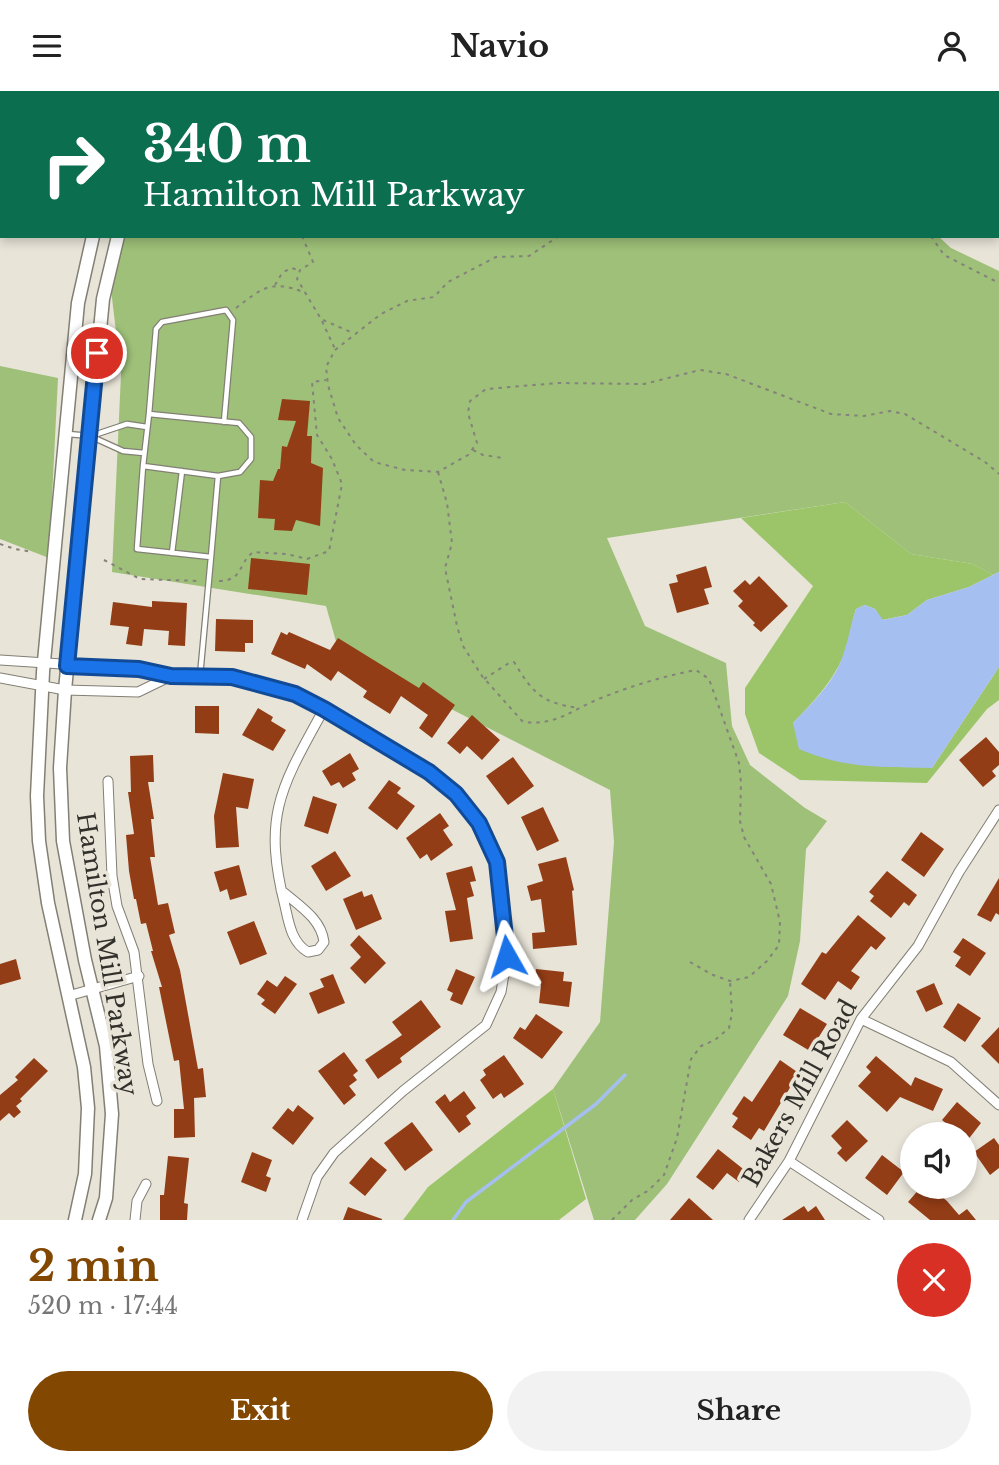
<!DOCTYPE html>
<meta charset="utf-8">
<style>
:root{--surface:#fff;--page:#f2f2f2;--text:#222;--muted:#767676;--accent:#824700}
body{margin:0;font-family:"Libre Baskerville",serif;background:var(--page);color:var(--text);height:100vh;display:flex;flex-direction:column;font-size:26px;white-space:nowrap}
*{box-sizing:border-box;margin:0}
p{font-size:23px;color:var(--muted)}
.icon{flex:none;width:38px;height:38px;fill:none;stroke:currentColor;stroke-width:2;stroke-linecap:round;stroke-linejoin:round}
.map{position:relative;height:1129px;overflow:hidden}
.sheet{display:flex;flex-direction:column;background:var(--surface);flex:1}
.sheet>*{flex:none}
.hud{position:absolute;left:0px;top:0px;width:999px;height:147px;box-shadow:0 4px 10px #0003;background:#0b6e4f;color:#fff;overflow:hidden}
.controls{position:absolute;left:900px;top:1031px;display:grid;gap:14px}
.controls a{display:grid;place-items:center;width:77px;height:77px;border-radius:50%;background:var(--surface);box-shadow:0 4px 10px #0003;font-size:35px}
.pin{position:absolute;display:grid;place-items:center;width:60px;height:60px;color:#fff;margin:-30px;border:4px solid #fff;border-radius:50%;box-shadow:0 2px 7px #0007}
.me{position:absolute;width:77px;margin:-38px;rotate:354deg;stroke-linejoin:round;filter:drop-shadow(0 0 5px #0008)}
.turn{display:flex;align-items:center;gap:24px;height:147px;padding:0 28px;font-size:32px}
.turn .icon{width:91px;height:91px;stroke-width:2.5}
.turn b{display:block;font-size:49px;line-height:60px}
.round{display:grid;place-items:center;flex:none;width:74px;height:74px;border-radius:37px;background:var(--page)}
.head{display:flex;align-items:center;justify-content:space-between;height:119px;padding:0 28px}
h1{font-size:42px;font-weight:700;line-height:52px;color:var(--accent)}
.primary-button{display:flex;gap:14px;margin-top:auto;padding:14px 28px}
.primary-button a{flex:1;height:80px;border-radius:42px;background:var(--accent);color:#fff;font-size:28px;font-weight:700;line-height:80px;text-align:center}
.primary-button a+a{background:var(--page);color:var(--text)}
header{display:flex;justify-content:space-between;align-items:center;height:91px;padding:0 28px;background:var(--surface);font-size:32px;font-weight:700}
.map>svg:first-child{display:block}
.green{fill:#9ec078}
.forest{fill:#9cc56a}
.water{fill:#a6bff1}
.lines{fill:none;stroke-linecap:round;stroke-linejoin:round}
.stream{stroke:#a6bff1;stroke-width:3.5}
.building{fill:#933d16}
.lane-casing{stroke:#827f74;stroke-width:7}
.street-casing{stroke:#827f74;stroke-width:11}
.secondary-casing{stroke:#827f74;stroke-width:15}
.path{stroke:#84827a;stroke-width:2;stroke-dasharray:3.5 5;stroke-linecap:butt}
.lane{stroke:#fff;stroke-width:4.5}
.street{stroke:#fff;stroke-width:9}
.secondary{stroke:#fff;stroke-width:12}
.route-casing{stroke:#114b97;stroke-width:18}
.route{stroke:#1a73e8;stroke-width:12}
.labels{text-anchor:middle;stroke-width:7;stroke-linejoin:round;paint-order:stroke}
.street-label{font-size:24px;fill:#31302b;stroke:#e8e4d8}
</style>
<header><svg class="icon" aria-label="menu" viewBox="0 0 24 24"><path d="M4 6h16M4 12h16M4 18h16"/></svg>Navio<svg class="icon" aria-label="person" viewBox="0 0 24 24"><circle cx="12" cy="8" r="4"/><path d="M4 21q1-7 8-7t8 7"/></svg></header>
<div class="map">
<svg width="999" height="1129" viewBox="0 0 999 1129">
<rect width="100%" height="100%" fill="#e8e4d8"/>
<path class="green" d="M237,0h629l-631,2z
M112,145h826l13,12 48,23v301l-6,3 -20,-11 -62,-10 -66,-52 -238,36 38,88 81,37 6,63 18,39 55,43 22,13 -21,28 -6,92 -12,55 -121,188 -32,36h-41l-41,-131 47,-67 14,-180 -4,-52 -271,-138 -13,-46 -214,-34 9,-198 -13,-110z
M0,275l58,12 -9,180 -49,-19z"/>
<path class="forest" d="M845,411l66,52 62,10 20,11 -24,12 -42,13 -20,15 -25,5 -7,-11 -10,-4 -9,4c-5,15 -7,33 -13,48 -12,27 -30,45 -50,66l139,45 67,-101v33l-12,9 -60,74 -127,-3 -41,-27 -14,-39v-26l68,-102 -72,-68z
M553,998l33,110 -27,21h-156l25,-33z"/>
<path class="water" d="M999,481v95l-67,101c-49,-1 -87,1 -133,-19l-6,-26c20,-21 43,-42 51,-71 5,-14 7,-29 12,-43l9,-4 10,4 8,11 24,-5 20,-15 42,-13z"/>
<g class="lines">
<path class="stream" d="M453,1129l13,-18 130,-98 29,-29"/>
</g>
<path class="building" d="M282,308l28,2 -3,35h5l-1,27 12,5 -3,58 -24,-6 -4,11 -18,-1 1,-11 -17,-1 2,-38 13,1 5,-12h2l2,-23 5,1 9,-26 -18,-1z
M251,467l59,6 -3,31 -59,-6z
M706,475l6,21 -8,2 5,15 -32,9 -8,-29 9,-2 -2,-7z
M759,485l29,30 -27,26 -8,-7 2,-2 -17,-17 5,-5 -10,-10 12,-11 5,5z
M152,510l35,2 -2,43 -17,-1 1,-14 -25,-2 -2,17 -16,-2 3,-17 -19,-2 3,-23 39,5z
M216,528l37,1v23h-8v9l-30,-1z
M281,541l6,3 2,-3 41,18 8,-12 81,50 4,-6 32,23 -23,33 -13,-10 9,-13 -27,-19 -11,18 -27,-17 4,-6 -29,-20 -7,10 -24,-17 -2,5 -34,-15z
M195,615h24v28l-24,-1z
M258,617l15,9 -2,4 15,9 -13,21 -31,-16z
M472,624l28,25 -18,20 -15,-14 -7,8 -13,-11z
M986,646l13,15v13l-7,6 4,5 -13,11 -24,-27z
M350,662l9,16 -7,4 4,7 -13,8 -4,-6 -8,4 -9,-15z
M153,664l1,27h-6l6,37h-3l4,38h-5l8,48 10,-2 7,30 -6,2 11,35 18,99 5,-1 3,29 -12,1 1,39 -21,1v-29h10l-5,-49 -5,1 -15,-74h3l-11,-36h2l-7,-28 -5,1 -5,-25h-2l-5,-28 -3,-36 8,-1 -6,-42h3l-1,-36z
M513,666l21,29 -26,19 -22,-29z
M223,682l31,6 -6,30 -12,-2 3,40 -23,1 -2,-32z
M389,689l12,8 -4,5 18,13 -18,24 -29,-22z
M313,705l24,8 -9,30 -24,-8z
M543,716l16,34 -22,10 -16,-34z
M440,722l9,13 -6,4 10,15 -22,16 -4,-7 -7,5 -14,-21z
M921,741l23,17 -20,28 -23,-17z
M335,760l16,25 -25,15 -15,-25z
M566,766l8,33 -2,1 5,54 -44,4 -1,-16 13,-1 -4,-33 -10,2 -4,-15 16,-5 -5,-17z
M239,774l8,30 -17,5 -3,-11 -7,3 -6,-20z
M472,775l4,15 -6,1 4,14 -7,2 6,41 -23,3 -5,-31 11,-1 -10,-37z
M887,780l30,24 -8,11 -5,-4 -13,16 -21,-17 4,-5 -5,-4z
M999,787v37l-3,-2 -5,9 -14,-7z
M362,800l2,6 8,-3 10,25 -26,11 -13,-31z
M858,824l28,23 -10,12 -5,-4 -20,25 9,6 -9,13 -13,-9 -13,19 -24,-16 21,-32 4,2z
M254,830l13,33 -27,11 -13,-33z
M359,844l27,28 -21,21 -15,-16 11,-11 -11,-12z
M963,847l23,15 -16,23 -15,-10 6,-9 -8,-5z
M16,868l5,20 -21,6v-21z
M456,878l19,8 -13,28 -12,-5 3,-7 -6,-3z
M536,878l28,3 -1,9 9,1 -3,25 -30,-4 2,-18 -7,-1z
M333,883l12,29 -27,11 -9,-21 15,-6 -4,-8z
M285,885l12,8 -22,30 -14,-10 4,-4 -8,-6 10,-14 10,7z
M934,892l9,21 -17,8 -10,-21z
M421,909l20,27 -41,31 2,4 -24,17 -13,-19 37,-25 -10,-13z
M958,912l23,15 -16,24 -22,-15z
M800,917l27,16 -17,27 -27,-16z
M536,923l27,18 -21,27 -29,-21 7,-11 5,3z
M999,936v37l-18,-18z
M344,961l14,19 -5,4 4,5 -8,6 7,9 -12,10 -26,-34z
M504,964l20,29 -20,14 -3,-5 -8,6 -13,-19 6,-5 -3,-5z
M876,965l35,30 4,-9 28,12 -10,22 -33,-14 -13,15 -29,-26 13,-14 -5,-5z
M34,967l14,13 -28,28 2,2 -6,5 5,6 -7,6 -5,-5 -9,8v-26l18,-15 -3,-3z
M780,969l23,16 -8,13 -4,-3 -27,45 -5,-3 -8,12 -19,-13 6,-9 -6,-4 12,-18 8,6z
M464,1000l12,17 -10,8 5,8 -12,9 -24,-31 10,-8 5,8z
M957,1011l24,21 -14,18 -3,-7h-5l-17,-14z
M298,1014l16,13 -21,27 -21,-17 16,-20 5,4z
M847,1029l21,21 -22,21 -9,-9 5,-5 -11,-12z
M412,1031l21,28 -28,21 -21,-28z
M994,1047l5,7v23l-9,7 -16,-23z
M718,1058l29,23 -8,10 -12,-9 -14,17 -17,-13z
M252,1061l20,8 -6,16 5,2 -5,14 -25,-10z
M882,1064l22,17 -17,23 -22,-17z
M168,1065l21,2 -5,45 4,1 -1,16h-27v-25h4z
M371,1066l16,13 -22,26 -16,-13z
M921,1096h9l17,14 12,14 8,-6 9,11h-46l-22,-18z
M689,1107l24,22h-43z
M804,1115l4,6 8,-6 9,14h-43z
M348,1116l34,12v1h-39z"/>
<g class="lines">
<g class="lane-casing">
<path id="lane" d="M149,323l7,-85 6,-7 64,-12 7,10 -9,102
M68,343l22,2 33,15 21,2
M91,345l36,-12 20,3
M143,375l75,10 22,-4 11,-13v-22l-12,-14 -90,-9 -6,52 -6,83 74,8 7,-81
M172,462l10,-82
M200,585l11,-119"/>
</g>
<g class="street-casing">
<path id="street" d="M109,0l2,2
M998,74l1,1
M0,569l139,9 32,7 61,1 62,17 30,15 105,63 27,22 23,29 18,39 10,94 -6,36 -15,33 -83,66 -69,62 -17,24 -15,43
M0,587l65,12 73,2 33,-16
M108,690l4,95 5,30 17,46 14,112 9,37
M281,799c17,15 40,28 43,52l-6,8 -10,2c-16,-9 -19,-28 -23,-46 -23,-91 -4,-119 39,-197
M68,905l71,-20
M861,928l90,43 48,43
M789,1070l90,59
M135,1129l2,-19 9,-17
M749,1129l40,-59 72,-142 57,-73 41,-74 40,-62"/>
</g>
<g class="secondary-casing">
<path id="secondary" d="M184,2l2,-2
M223,2l2,-2
M75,1129l10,-46 3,-66 -4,-41 -36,-164 -9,-62 -2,-45 6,-124 35,-369 15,-67
M99,1129l7,-22 6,-84 -6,-68 -21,-86 -22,-119 -3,-73 5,-78 38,-391 15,-63"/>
</g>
<path class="path" d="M765,2l2,-2
M302,145l11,26 -13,8 -3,9 24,40 14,30
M559,145l-30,20 -33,1 -48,25 -14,15 -27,4 -26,13 -46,36 -9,17 2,18 10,33 18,27 18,17 31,8 33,2 30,-17 9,-12 -9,-30 2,-12 16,-12 72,-6 86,1 56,-14 26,4 105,40 33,2 26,-5 15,3 80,48 14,12
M931,145l13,19 55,28
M275,194l7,-12 9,-5 8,2
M236,217c25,-19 35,-29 67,-16
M323,229l30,13
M473,359l10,5 20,3
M438,381l9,31 5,40 -7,25 12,58 6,20 19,30 41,46c34,4 48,-12 78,-24 30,-12 63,-22 95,-28l13,9 30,84 2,20 -1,38 4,16 27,47 9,38 -1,23 -12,16 -18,16 -19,4 -17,-6 -23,-13
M0,453l15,5 18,3
M104,469l36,19 59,2
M219,490c25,-1 18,-16 34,-29l34,2 20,5 22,-8 13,-67 -10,-25 -15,-24 -5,-53 14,-2
M484,588l25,-16 5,-1c19,31 27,41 65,46
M612,1129l20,-20 17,-10 15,-15 13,-37 14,-79 10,-13 14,-6 14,-12 3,-15 -2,-32"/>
<use href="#lane" class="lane"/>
<use href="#street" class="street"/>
<use href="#secondary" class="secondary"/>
</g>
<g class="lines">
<g class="route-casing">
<path id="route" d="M97,262l-30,313 72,3 32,7 61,1 63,17 29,15 105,63 27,22 23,29 18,39 10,94"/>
</g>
<use href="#route" class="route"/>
</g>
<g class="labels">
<g class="street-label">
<text transform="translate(107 863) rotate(81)" y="8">Hamilton Mill Parkway</text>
<text transform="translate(800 1002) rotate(-61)" y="8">Bakers Mill Road</text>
</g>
</g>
</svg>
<div class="controls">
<a><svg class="icon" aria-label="sound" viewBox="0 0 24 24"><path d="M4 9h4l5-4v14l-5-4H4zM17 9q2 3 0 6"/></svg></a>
</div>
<div class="pin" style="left:97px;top:262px;background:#d93025"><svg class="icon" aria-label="arrive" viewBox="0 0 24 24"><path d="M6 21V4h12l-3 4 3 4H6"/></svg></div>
<svg class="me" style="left:507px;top:865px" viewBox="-20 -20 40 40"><path d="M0-17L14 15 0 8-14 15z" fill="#1a73e8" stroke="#fff" stroke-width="4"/></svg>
<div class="hud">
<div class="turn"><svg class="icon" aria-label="right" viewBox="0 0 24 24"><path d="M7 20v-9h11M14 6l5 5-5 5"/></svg><div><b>340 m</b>Hamilton Mill Parkway</div></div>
</div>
</div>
<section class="sheet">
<div class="head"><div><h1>2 min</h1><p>520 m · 17:44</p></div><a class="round" style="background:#d93025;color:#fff"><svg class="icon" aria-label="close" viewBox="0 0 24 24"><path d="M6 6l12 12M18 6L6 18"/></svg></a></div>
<div class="primary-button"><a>Exit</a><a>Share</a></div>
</section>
